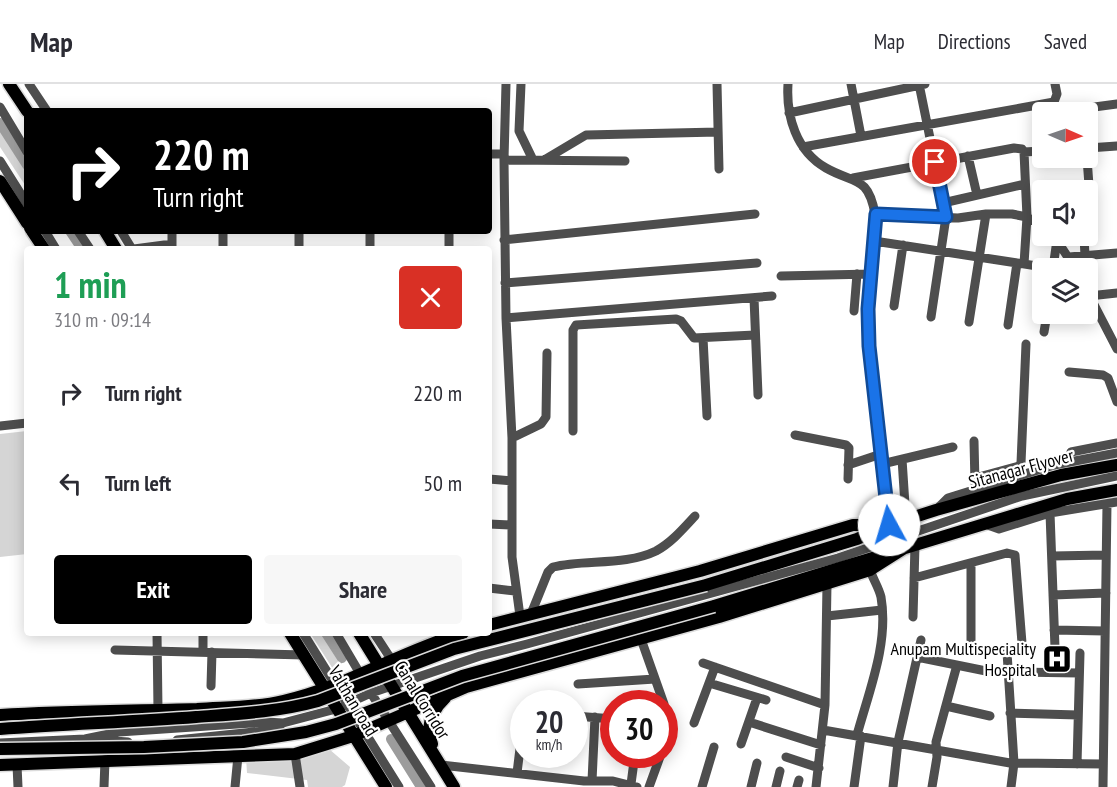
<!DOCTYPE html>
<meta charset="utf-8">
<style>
:root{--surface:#fff;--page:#f7f7f7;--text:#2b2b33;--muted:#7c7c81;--line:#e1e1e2;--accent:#000}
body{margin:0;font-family:"PT Sans Narrow",sans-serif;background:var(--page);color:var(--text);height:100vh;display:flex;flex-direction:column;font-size:22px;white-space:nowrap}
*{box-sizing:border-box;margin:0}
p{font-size:20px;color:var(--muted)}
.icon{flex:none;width:33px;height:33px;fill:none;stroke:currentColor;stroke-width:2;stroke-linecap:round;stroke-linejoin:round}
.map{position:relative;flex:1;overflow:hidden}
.drawer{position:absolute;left:24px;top:162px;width:468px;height:390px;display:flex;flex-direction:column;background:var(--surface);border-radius:6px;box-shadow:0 3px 15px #0003}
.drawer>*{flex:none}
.banner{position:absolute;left:24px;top:24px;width:468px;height:126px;border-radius:6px;box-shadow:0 3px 15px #0003;background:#000;color:#fff;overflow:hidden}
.needle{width:39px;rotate:92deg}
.buttons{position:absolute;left:1032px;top:18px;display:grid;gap:12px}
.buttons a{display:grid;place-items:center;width:66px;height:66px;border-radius:6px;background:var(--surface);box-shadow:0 3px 15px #0003;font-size:30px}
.speed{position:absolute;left:510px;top:606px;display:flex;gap:12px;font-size:30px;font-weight:700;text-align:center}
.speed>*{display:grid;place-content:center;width:78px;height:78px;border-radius:50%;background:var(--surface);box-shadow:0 3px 15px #0003;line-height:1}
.speed small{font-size:15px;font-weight:400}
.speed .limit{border:9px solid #d22;background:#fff;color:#111}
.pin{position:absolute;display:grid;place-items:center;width:51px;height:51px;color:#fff;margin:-26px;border:3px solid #fff;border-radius:50%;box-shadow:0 2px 6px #0007}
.me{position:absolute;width:66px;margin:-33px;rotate:354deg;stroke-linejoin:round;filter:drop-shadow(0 0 4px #0008)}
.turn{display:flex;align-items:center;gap:21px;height:126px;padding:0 30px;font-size:27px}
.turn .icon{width:78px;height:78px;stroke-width:2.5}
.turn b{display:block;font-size:42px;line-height:51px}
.round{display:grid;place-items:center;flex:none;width:63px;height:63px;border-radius:6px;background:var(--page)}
.summary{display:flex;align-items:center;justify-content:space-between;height:102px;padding:0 30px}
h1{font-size:36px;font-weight:600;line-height:45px;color:#1e9e55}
.action{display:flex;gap:12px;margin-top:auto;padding:12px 30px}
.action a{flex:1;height:69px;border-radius:6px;background:var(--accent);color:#fff;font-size:24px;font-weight:600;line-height:69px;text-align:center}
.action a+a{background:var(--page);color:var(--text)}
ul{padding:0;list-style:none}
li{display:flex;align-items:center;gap:18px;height:90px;padding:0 30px}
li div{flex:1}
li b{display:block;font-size:22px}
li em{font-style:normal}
header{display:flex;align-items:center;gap:36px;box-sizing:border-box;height:84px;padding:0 30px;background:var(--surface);border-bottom:2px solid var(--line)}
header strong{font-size:28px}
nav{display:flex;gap:33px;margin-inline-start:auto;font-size:21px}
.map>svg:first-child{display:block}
.green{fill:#d5d5d5}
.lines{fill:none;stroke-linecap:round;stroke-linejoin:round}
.canal{stroke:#9c9c9c;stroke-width:10}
.major-casing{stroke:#dbdbdb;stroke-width:15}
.minor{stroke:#4e4e4e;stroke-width:9}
.major{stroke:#000;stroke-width:12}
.major-bridge-casing{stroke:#dbdbdb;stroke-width:15;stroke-linecap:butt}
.major-bridge{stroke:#000;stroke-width:12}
.route-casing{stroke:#114b97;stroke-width:15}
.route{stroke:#1a73e8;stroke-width:10}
.labels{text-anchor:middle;stroke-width:4.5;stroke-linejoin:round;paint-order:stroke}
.street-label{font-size:18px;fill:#000;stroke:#fff}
.poi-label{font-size:18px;fill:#000;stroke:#fff;text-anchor:end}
</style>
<header>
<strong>Map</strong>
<nav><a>Map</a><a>Directions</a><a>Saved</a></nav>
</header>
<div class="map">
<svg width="1117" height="703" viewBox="0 0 1117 703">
<rect width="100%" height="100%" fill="#fff"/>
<path class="green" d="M0,43l27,44v17l-27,-41z
M27,347v123l-27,3v-123z
M310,549h17l20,27 -14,9z
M329,665l21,18 -5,18 -3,2h-34l-1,-7 -60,-7 -1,-15z"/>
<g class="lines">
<path class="canal" d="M0,39l27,42
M70,147l12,18
M326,549l16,25
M391,655l30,48"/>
<g class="major-casing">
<path id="major" d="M9,0l18,27
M0,97l27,42
M32,147l12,18
M105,147l11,18
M706,501l151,-46 32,-14 47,-15 125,-35 56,-10
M714,522l353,-107 50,-9
M489,541l211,-54 153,-46h29
M290,549l96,154
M359,549l95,154
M0,631c65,-4 131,-4 197,-6 28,-2 58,-1 86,-8 63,-14 118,-50 180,-68
M432,660c-6,-18 -1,-33 13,-46
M0,681l295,-11 58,-18 113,-49 253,-70 151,-47 33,-21"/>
</g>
<path class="minor" d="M29,0l18,27
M506,0l-2,76 2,158 6,120v119l8,59
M521,0l-2,47 14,29
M717,0l2,85
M788,0c-2,32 8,67 38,84 28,16 42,7 49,46l-7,95 1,37 20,179
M851,0l10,52
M919,0l27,133 -15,100
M1045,20l6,6 6,2 60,-8
M0,23l27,45
M789,29l136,-29
M803,63l251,-45 3,-8 -2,-10
M1088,64l29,-2
M1024,68l18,-1
M489,70h15
M968,72l9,39
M1087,74l4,55 -3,2
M504,76l121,1
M544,76l42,-25 132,-3
M0,77l27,43
M853,94l161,-30 8,1 2,3 3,65 -3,47
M943,119l82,-19
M875,130l83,4 28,-4h26l15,3 15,9
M45,147l11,18
M78,147l12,18
M121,147l11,18
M172,147v18
M1054,152l21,32
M1084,152l1,20
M504,156l251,-26
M874,157l176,27
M134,165l38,-5
M223,165v-18
M299,165v-18
M370,165v-18
M449,165v-18
M1069,173l48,-4
M1053,184l4,-28
M781,192l91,-2
M505,199l252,-20
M1088,209l29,56
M1089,212l28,-3
M754,214l4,97
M894,222l9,-61
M854,227l3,-37
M1085,230l14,2
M506,234l266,-22
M969,238l17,-108
M1008,241l9,-62
M1044,248l3,-18
M703,254l4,78
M1069,288l34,3 5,3 9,24
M0,342l27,-3
M573,347v-101l3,-5 100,-6 5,2 13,17 61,-3
M795,351l51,10 3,3 -1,31
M512,354l29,-14 5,-7 1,-64
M974,357l1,43
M1071,368l46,-9
M902,375l4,61
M882,380l71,-17
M848,381l33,-11
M975,394l44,-12 2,-3 5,-119
M489,395l23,2
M937,425l11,-11 106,-33 63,-12
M1050,429l5,135
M489,440l23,1
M985,440l14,5 51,-16 67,-11
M1052,472l54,-1
M971,479v78
M914,494l93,-25 8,2 7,88
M489,504l26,3
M1053,511l53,-2
M531,530l17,-42 5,-5c32,-8 72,-1 103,-16 15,-8 27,-22 39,-35
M827,532l55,-6
M913,533l2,-72
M1054,546l51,1
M157,549l1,77
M203,549v19
M303,549l96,154
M336,549l26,44
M374,549l17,26
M641,555l23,65
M115,566l190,5
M1007,568l7,111 -3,24
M917,573l69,14
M703,579l122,42
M1008,588l71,1
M709,599l57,17
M578,600l77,-5
M211,602l1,-34
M369,606l62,97
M946,622l44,10
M1010,629l68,2
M574,632l40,3
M749,638l72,23
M694,639l21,-56
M823,646l187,33 93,1
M857,651c12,-44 32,-92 24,-138 -2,-9 -8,-18 -11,-27
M85,655l43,3
M177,656l97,-10 9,-7 53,-14 35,-16 109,-37 47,-12 311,-86 184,-62 95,-20
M0,659l85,-4 34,-7 146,-10 18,1
M664,660l6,-14
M741,660l16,-46
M295,670l5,33
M786,673l33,11
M1077,680l3,-111
M17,681l1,22
M441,681l143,16h29l24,6
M517,689l7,-57
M592,697l3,-64
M631,700l4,-30
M104,703l1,-27
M235,703l3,-31
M649,703l12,-33
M702,703l12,-40
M751,703l6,-24
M776,703l4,-16
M797,703l2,-7
M816,703l9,-82 2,-121
M854,703l7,-51
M893,703l5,-45 23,-102
M932,703l5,-30 -1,-15 21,-77
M1103,703l4,-283"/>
<use href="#major" class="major"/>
<g class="major-bridge-casing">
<path id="major-bridge" d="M0,645c65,-5 131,-7 196,-12 41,-3 82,-5 122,-16l136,-52 252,-64
M0,665l144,-2 99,-5 63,-10 30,-8 126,-48 252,-70"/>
</g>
<use href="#major-bridge" class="major-bridge"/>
</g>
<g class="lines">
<g class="route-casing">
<path id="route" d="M889,441l-20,-179 -1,-37 8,-95 70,3 -11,-55"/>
</g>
<use href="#route" class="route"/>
</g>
<defs>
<g id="hospital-square" transform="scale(1.5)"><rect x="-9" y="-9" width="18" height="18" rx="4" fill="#000" stroke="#fff"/><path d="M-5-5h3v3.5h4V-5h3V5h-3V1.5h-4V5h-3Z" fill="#fff"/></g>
</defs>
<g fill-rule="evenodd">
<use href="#hospital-square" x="1057" y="575"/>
</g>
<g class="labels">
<g class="street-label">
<text transform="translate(1021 385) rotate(-15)" y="6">Sitanagar Flyover</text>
<text transform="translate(422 616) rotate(58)" y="6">Canal Corridor</text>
<text transform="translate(353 617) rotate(59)" y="6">Valthan road</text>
</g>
<g class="poi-label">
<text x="1036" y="571">Anupam Multispeciality<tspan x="1036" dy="21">Hospital</tspan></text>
</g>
</g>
</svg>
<div class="buttons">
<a><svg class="needle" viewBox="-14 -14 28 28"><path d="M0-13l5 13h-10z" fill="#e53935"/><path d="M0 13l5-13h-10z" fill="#7c7c81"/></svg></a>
<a><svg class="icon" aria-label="sound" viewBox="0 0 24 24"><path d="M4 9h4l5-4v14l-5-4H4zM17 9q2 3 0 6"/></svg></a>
<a><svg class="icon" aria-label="layers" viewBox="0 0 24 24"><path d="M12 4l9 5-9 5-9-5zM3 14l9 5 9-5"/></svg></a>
</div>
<div class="speed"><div>20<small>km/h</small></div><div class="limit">30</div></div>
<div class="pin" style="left:935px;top:78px;background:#d93025"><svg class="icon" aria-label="arrive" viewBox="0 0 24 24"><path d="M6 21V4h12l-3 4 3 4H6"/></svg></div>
<svg class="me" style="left:889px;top:441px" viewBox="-20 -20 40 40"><circle r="19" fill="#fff"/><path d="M0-13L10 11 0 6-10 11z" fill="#1a73e8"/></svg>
<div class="banner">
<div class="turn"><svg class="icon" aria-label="right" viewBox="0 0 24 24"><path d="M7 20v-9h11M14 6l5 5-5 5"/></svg><div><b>220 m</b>Turn right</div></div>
</div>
<section class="drawer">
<div class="summary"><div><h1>1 min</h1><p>310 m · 09:14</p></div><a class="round" style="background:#d93025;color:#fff"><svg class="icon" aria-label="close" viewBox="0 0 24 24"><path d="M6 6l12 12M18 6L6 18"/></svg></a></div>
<ul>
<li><svg class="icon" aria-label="right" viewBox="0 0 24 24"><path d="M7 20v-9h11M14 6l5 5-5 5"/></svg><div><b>Turn right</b></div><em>220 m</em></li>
<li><svg class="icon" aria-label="left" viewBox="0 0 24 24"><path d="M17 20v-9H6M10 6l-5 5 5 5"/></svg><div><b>Turn left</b></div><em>50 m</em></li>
</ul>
<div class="action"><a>Exit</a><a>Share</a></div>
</section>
</div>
